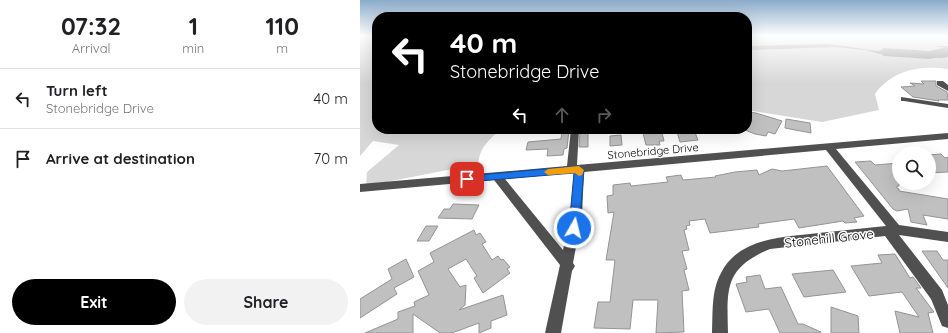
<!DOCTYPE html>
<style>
:root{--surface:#fff;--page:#f2f2f2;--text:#202124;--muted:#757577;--line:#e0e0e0;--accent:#000}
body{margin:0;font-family:Quicksand,sans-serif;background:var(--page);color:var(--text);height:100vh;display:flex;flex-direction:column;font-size:15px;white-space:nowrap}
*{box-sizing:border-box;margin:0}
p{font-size:13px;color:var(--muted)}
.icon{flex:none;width:22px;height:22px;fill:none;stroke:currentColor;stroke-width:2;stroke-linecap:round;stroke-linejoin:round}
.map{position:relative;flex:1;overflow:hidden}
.drawer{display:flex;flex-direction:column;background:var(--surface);width:360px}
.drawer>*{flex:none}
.hud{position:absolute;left:12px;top:12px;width:380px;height:122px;border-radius:16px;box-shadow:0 4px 16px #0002;background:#000;color:#fff;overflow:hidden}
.fabs{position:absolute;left:532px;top:146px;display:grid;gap:8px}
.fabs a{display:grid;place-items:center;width:44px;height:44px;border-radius:50%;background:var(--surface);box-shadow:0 4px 16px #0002;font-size:20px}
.pin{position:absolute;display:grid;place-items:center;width:34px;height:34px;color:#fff;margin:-17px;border-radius:8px;box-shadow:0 2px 6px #0006}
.me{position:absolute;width:44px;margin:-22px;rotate:8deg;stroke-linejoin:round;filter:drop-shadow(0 0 3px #0008)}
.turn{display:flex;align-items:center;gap:14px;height:84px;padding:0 12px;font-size:18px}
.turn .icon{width:52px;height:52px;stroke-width:2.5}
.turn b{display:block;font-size:28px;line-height:34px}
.lanes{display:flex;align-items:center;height:38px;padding:0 12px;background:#0003;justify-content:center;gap:20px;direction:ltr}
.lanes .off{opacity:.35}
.eta{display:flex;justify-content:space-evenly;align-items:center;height:68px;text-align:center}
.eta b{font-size:24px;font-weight:800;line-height:28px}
.cta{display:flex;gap:8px;margin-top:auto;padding:8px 12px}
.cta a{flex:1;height:46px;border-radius:24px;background:var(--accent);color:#fff;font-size:16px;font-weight:800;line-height:46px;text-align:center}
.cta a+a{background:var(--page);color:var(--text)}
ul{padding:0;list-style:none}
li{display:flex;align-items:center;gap:12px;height:60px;padding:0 12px;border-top:1px solid var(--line)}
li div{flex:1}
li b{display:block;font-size:15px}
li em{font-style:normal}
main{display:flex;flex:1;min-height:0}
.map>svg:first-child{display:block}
.green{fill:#d7d7d7}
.water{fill:#9e9e9e}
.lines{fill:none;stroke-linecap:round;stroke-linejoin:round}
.river{fill:#9e9e9e;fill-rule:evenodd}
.building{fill:#c0c0c0;stroke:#949494}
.minor{fill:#505050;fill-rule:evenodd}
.route{fill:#1a73e8;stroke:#114b97}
.slow{fill:#f59e0b}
.labels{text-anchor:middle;stroke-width:3;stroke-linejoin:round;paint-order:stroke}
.street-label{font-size:11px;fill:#000;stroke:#fff}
.near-street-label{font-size:13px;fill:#000;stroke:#fff}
</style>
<main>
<section class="drawer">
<div class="eta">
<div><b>07:32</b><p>Arrival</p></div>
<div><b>1</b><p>min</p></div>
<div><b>110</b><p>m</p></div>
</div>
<ul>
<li><svg class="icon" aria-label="left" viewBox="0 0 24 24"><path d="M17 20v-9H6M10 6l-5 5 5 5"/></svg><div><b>Turn left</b><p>Stonebridge Drive</p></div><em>40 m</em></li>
<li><svg class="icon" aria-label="arrive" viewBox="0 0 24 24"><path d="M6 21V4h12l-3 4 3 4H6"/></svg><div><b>Arrive at destination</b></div><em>70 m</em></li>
</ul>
<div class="cta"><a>Exit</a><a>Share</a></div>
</section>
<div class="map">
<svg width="588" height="333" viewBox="0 0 588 333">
<rect width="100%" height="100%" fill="#fff"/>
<path class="green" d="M0,36h17v93h125c-13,10 -22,18 -24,35l-112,22 1,-14 32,-27 -26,-4 -13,15z
M387,36h201v33c-28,-4 -56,1 -73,25l4,16 -57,12 -69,-11 -6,-1z"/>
<path class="water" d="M466,44c34,3 90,17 121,7l1,-3 -14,-2h14v11l-7,1 -61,-4 -15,-4 -29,-3 -89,3v-4z"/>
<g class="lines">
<path class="river" d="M588,47v8l-19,4 -45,-3 -6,-4 6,-4 45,3z"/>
</g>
<path class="building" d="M561,81h15v5l11,6 1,8h-10l1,1 -26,-4 -12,-10 14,-1 -5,-3 14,1z
M387,112l9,1 26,8 -7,13 -7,-2 -2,4 -11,-2 -10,-4 2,-1z
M426,119l24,4 1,10 -26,-5z
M282,129h19l3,12h-5l1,4h-14z
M202,130h7l-2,18 -3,1 -1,6 -16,1 1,-7 -22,1 2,-8 33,-3z
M334,130l4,10 -18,2 -3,-10z
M220,131h8v16h-9z
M261,135l1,10 -12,1v-10z
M581,154l4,4 3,-1v15l-19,1v-18z
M511,161l4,4 24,-2v23h-2v2l2,1v2l49,8v20l-25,-4 4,10 -16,-3 -3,-13 -11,2 -4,-2 -38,-47z
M467,166l37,50 -10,2 3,4 -12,1 -2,-2 -44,7 -5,-9 -36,5 1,3 -49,6 -5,-14 -16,2 1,4 -4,1 1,3 -3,1 5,20 -7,1 5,18 -3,1 5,20 -7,1 2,41 -28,1 2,-33h-25l-3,29 -36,-1 4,-26h12l5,-42h-9l8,-48 -6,1 -1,-17 6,-1v-10l17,-2 1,3 37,-4 -2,-5 15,-2 2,5 33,-3 -1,-1 20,-4 22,-2 2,5 13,-6 10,2z
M93,204l26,1 -7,14 -34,-1 6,-9h6z
M66,226h12l-9,15h-12z
M114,230l2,5 4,-2 6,9 -4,2 10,16 6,-4 3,4 2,-1 7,8 -3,2 3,4 -27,20 -9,-15 3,-2 -11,-17 -18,10 12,18 6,-2 -1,20 -6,5 44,-15 4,20 -16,6v7l-12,5v-10l-27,10h-12l-27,-19v19h-48l33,-14v-7l17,-6 -1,-4 15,-7 -11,-24 16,-9 -4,-9z
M562,251h15l6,9h5v28z
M535,254l15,24 3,-1 6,8 2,3h-5l18,24 -6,1 5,20h-33l-5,-22 24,6 -17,-25 -33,4 -18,-30 31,-3 -4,-8z
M46,259l8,18 -20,11 3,6 -37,24v-19l32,-20 -4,-10z
M473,270l13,22 -42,5 -12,-23z
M400,275l5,14 16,-2 17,37h5l18,8v1h-41l-11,-24 -23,3 -10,-28 11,-2 -1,-5z
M471,307l27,9 1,17h-28z"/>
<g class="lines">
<path class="minor" d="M577,81h6l5,4v6l-11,-6z
M541,97l47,7v4l-44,-7h-3z
M211,129h8l-2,36 371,-32v6l-112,10 63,76 49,7v10l-49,-7 43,55 6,15v23l-6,-2 -11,-27 -46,-63 -115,13c-46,19 -43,40 -42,84h-16c1,-20 -1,-42 9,-60 18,-36 63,-36 98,-40 22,-2 44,-5 67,-7l-60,-76 -242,22 -2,43 -9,48 2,3 -3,5 -11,62h-16l15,-68 -66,-85 -134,12v-8l207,-18zM210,173h4l-4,42 -7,35 -58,-71z"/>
</g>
<linearGradient id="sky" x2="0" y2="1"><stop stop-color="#8aabca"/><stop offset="0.43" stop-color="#fff"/><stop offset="1" stop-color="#fff" stop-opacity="0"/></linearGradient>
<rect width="588" height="83" fill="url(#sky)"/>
<path class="route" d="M219,166l5,4 -5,58 -1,3h-8l-1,-3 5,-55 -107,9 -5,-3 5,-3z"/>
<path class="slow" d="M219,166l5,4 -2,5 -3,1 -4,-3 -27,2 -4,-3 4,-3z"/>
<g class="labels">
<g class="street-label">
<text transform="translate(293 151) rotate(-5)" y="4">Stonebridge Drive</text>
</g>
<g class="near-street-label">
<text transform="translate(469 238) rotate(-6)" y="5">Stonehill Grove</text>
</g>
</g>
</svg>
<div class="fabs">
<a><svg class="icon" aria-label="search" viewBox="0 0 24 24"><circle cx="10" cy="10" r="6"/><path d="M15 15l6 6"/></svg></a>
</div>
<div class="pin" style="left:107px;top:179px;background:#d93025"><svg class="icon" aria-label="arrive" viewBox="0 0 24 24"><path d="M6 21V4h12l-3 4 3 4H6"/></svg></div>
<svg class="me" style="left:214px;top:228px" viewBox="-20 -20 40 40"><circle r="17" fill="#1a73e8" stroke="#fff" stroke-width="3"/><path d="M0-11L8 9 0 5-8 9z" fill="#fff"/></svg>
<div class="hud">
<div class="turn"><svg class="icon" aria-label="left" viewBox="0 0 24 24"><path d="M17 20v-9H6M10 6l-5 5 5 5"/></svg><div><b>40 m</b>Stonebridge Drive</div></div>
<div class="lanes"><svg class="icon" aria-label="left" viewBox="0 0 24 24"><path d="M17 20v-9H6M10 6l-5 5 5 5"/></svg><svg class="icon off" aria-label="ahead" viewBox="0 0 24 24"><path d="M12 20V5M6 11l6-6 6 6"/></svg><svg class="icon off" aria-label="right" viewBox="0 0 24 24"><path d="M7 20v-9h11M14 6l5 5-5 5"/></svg></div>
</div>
</div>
</main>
